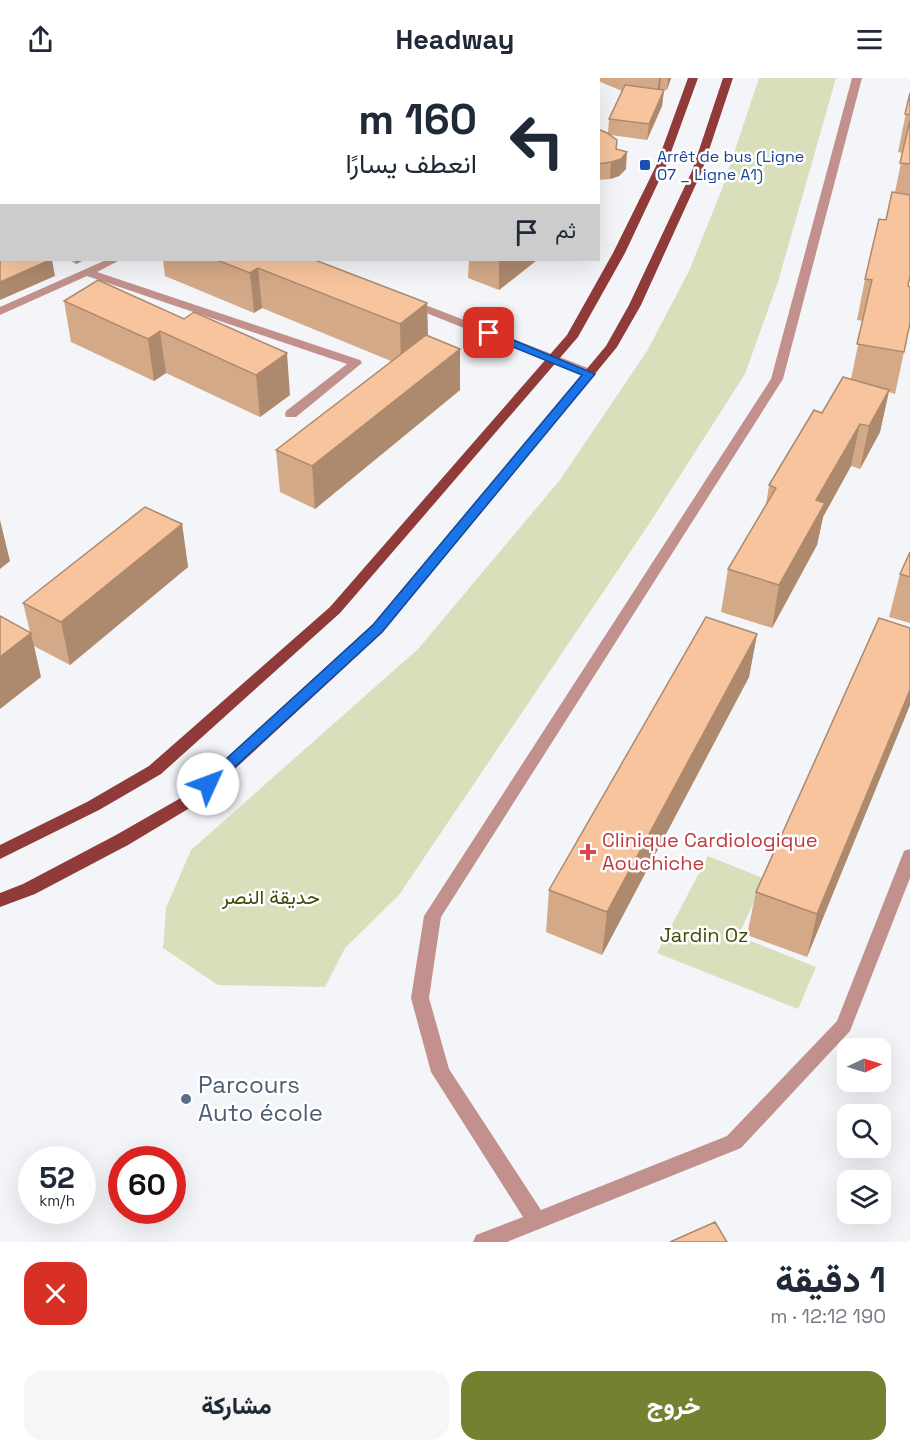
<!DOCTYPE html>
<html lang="ar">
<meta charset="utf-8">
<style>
:root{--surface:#fff;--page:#f6f6f7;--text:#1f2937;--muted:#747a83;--accent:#738130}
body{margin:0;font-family:"Space Grotesk",Vazirmatn,sans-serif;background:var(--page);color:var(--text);direction:rtl;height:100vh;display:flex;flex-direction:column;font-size:22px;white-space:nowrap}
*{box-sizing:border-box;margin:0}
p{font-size:20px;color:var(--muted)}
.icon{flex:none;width:33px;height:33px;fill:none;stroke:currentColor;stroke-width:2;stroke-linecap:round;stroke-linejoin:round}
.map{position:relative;height:1164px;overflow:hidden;direction:ltr}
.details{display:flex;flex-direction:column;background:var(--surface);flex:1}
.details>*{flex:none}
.top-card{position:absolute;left:0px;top:0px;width:600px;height:183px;box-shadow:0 6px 24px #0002;direction:rtl;background:#fff;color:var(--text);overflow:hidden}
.needle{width:39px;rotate:86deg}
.tools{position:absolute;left:837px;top:960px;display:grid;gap:12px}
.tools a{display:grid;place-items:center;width:54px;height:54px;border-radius:12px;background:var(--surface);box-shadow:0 6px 24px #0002;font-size:30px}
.speed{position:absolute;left:18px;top:1068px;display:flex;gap:12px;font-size:30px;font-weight:700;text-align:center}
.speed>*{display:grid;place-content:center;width:78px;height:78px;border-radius:50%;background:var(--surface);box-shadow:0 6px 24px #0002;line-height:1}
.speed small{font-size:15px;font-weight:400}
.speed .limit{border:9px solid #d22;background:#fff;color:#111}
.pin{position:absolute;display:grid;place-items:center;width:51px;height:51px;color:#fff;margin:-26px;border-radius:12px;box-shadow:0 3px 9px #0006}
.me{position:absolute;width:66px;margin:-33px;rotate:47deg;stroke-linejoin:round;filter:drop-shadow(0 0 4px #0008)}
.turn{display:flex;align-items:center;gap:21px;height:126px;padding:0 24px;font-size:27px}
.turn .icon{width:78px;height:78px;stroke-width:2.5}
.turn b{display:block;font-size:42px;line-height:51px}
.then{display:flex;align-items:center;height:57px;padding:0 24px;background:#0003;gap:12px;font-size:22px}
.round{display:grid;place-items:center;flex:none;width:63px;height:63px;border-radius:18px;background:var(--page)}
.head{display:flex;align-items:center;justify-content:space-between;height:102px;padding:0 24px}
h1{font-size:36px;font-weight:800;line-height:45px}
.primary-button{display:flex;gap:12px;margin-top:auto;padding:12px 24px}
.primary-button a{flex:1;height:69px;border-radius:18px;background:var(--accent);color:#fff;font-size:24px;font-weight:800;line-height:69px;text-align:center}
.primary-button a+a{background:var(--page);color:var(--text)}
header{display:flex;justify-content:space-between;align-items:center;height:78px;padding:0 24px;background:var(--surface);font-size:27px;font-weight:800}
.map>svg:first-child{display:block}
.green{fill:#d9dfbb}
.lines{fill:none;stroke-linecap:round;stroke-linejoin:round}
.street{fill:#c3918d;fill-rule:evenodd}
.primary{fill:#903a39;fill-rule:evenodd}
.wall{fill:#d4a987}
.shaded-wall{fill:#ad896e}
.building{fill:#f7c49d;stroke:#ad896e;stroke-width:1.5}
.route{fill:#1a73e8;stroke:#114b97;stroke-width:1.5}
.transit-dot{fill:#1a4fb4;stroke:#fff;stroke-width:2}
.health-dot{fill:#e0444e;stroke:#fff;stroke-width:2}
.service-dot{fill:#5c6f8a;stroke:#fff;stroke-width:2}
.labels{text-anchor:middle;stroke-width:5;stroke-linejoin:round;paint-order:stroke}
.far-transit-label{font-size:16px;fill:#164399;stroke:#fff;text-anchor:start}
.health-label{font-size:20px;fill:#be3a42;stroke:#fff;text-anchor:start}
.park-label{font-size:20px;fill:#454a04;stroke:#fff}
.near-service-label{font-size:24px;fill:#4e5e75;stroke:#fff;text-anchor:start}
</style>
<header><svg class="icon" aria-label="menu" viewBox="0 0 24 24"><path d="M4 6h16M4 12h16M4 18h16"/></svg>Headway<svg class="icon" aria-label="share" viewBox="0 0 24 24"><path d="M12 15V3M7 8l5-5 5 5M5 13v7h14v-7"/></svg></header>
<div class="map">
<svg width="910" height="1164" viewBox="0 0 910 1164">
<rect width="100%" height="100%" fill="#f4f5f8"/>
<path class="green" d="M759,0h77l-58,204 -33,92 -96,150 -250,371 -54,53 -20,39 -107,-2 -55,-37 3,-40 25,-58 227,-201 142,-169 87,-129 42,-80 33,-82z
M708,778l57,23 -27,57 78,31 -18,42 -141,-56z"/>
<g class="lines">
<path class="street" d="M202,0h11l-13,2z
M502,0h11l-13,2z
M852,0h10l-79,301 -342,538 -12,81 20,71 92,141 186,-74 110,-115 65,-165 2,-5 6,-2v29l-60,153 -109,117 -234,94h-34l3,-7 47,-18 -92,-145 -20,-74 13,-82 347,-537z
M106,182h14l-23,12 263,88 2,3 -66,54h-10l-1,-3 1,-3 61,-47 -260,-88 -87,39v-8z
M410,221l183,71 2,3 -2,3h-8l-179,-71 -2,-2z"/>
<path class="primary" d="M688,0h10l-32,88 -41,87 -47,84 -238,276 -179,161 -62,36 -99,49v-14l87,-43 62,-36 181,-159 237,-272 46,-82 43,-87z
M723,0h10l-31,93 -61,134 -24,42 -234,285 -185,171 -70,42 -93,49 -35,13v-14l23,-9 93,-49 70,-40 187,-171 233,-278 23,-41 63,-134z"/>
</g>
<path class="wall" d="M3,0h89v2h-90v42h-2v-43z
M101,0h63l-1,2h-62z
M362,0h113v2h-113z
M592,0h79l-4,12h-3l-2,16 -15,34 -36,-5 5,14 10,20 -7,7 -9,3 -12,1v-51l10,4 1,-14 13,-28 -24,-10v-1z
M910,15v183l-2,10 -4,66 -9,42 -6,-2 -9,40 -20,37 -9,-3 -28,51 -6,28 -45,83 -51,-16 7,-43 38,-64 3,-20 53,-72 29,-34 12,-58 -6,-1 8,-41 21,-59 9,-28 8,-39 -5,-1z
M0,69h2v72l-2,-1z
M69,182h15l-8,4z
M163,182h152l112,43 1,32 32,55 -145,119 -35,-17 -4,-42 115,-89 -129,-53 -8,5 -89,-37z
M469,182h68l-38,30 -31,-12z
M98,202l192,115 -30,22 -94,-44 -12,8 -83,-39 -7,-41z
M182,446l6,43 -118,98 -36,-19 7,31 -18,-74z
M910,474v71l-21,-6 11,-43z
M910,550v77l-103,252 -60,-22 9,-43z
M757,556l-8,43 -147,278 -56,-23 3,-42z"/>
<path class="shaded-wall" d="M49,0h43v2h-45z
M256,0h65v1l-2,1h-66z
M407,0h25v2h-27z
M453,0h22v2h-22z
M659,0h2l-1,11 -3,8z
M668,0h3l-4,12z
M664,12l-2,16 -15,34 2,-16z
M627,74l-1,17 -7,7 -9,3 1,-17z
M50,182h2l3,16 -55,24v-18z
M75,182h9l-8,4z
M499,182h38l-38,30z
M258,190l4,40 -8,5 -4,-40z
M427,225l1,41 -27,21 -1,-41z
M160,253l6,42 -12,8 -6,-42z
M460,271v41l-145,119 -3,-43z
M287,275l3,42 -30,22 -4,-42z
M889,312l-9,42 -20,37 9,-43z
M860,346l-9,42 -28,51 -6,28 -45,83 7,-43 37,-85z
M0,442l10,41 -10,8z
M182,446l6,43 -118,98 -9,-43z
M31,555l10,44 -41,32v-52z
M757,556l-8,43 -147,278 5,-43z
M910,612v15l-103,252 10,-43z"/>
<path class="building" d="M3,0h46l-2,2h-45v7h-2v-8z
M219,0h37l-3,2h-29z
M373,0h34l-2,2h-27z
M625,7l39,5 -15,34 -40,-5z
M910,15v22l-5,-1z
M910,42v44l-10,-1z
M598,51l9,4 10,7 -1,9 11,3 -6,7 -10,3 -13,2z
M0,69h2v51l-2,-1z
M892,114l18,3v81l-2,10 2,1v36l-6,29 -47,-8 15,-64 -7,-1 14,-60 7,1z
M0,147l2,1v34h48l-50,22z
M217,182h98l112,43 -27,21 -142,-56 -8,5z
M98,202l86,39 10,-7 93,41 -31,22 -96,-44 -12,8 -84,-38z
M426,257l34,14 -148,117 -36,-16z
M843,299l46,13 -20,36 -9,-2 -44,76 9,3 -46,82 -51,-16 48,-81 -7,-3 45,-75 8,3z
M145,429l37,17 -121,98 -38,-19z
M910,474v25l-10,-3z
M0,538l31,17 -31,24z
M706,539l51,17 -150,278 -58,-22z
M879,540l31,10v62l-93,224 -61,-22z
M715,1144l12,20h-57z"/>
<path class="route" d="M489,252l106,44 -213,258 -169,155h-10l-2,-3 2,-4 170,-155 209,-250 -96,-39 -2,-3z"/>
<rect class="transit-dot" x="639" y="81" width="12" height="12" rx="3"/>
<path class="health-dot" d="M585 765h6v6h6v6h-6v6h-6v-6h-6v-6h6z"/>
<circle class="service-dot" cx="186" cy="1021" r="6"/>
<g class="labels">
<g class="far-transit-label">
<text x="657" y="84">Arrêt de bus (Ligne<tspan x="657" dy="18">07 _ Ligne A1)</tspan></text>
</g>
<g class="health-label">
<text x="602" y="769">Clinique Cardiologique<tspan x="602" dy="23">Aouchiche</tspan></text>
</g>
<g class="park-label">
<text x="271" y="826">حديقة النصر</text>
<text x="704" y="864">Jardin Oz</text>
</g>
<g class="near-service-label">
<text x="198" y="1015">Parcours<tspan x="198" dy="28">Auto école</tspan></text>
</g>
</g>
</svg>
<div class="tools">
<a><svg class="needle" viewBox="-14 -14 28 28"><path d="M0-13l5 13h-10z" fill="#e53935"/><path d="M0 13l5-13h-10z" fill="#747a83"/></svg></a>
<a><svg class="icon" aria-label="search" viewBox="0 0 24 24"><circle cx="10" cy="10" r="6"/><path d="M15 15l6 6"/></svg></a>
<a><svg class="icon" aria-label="layers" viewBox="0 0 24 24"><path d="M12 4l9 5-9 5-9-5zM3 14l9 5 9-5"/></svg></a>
</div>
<div class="speed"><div>52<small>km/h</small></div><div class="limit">60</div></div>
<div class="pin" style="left:489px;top:255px;background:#d93025"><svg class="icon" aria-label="arrive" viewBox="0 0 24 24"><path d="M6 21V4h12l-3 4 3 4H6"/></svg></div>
<svg class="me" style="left:208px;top:706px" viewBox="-20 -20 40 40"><circle r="19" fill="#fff"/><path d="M0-13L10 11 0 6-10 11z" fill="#1a73e8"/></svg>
<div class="top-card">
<div class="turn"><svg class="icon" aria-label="left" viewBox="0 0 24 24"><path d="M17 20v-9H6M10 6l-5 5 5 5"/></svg><div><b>160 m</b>انعطف يسارًا</div></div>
<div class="then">ثم<svg class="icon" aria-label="arrive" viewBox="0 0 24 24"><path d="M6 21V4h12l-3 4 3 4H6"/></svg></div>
</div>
</div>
<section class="details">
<div class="head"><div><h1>1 دقيقة</h1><p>190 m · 12:12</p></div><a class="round" style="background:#d93025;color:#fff"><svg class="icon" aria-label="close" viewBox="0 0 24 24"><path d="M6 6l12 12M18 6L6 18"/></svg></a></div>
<div class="primary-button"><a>خروج</a><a>مشاركة</a></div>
</section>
